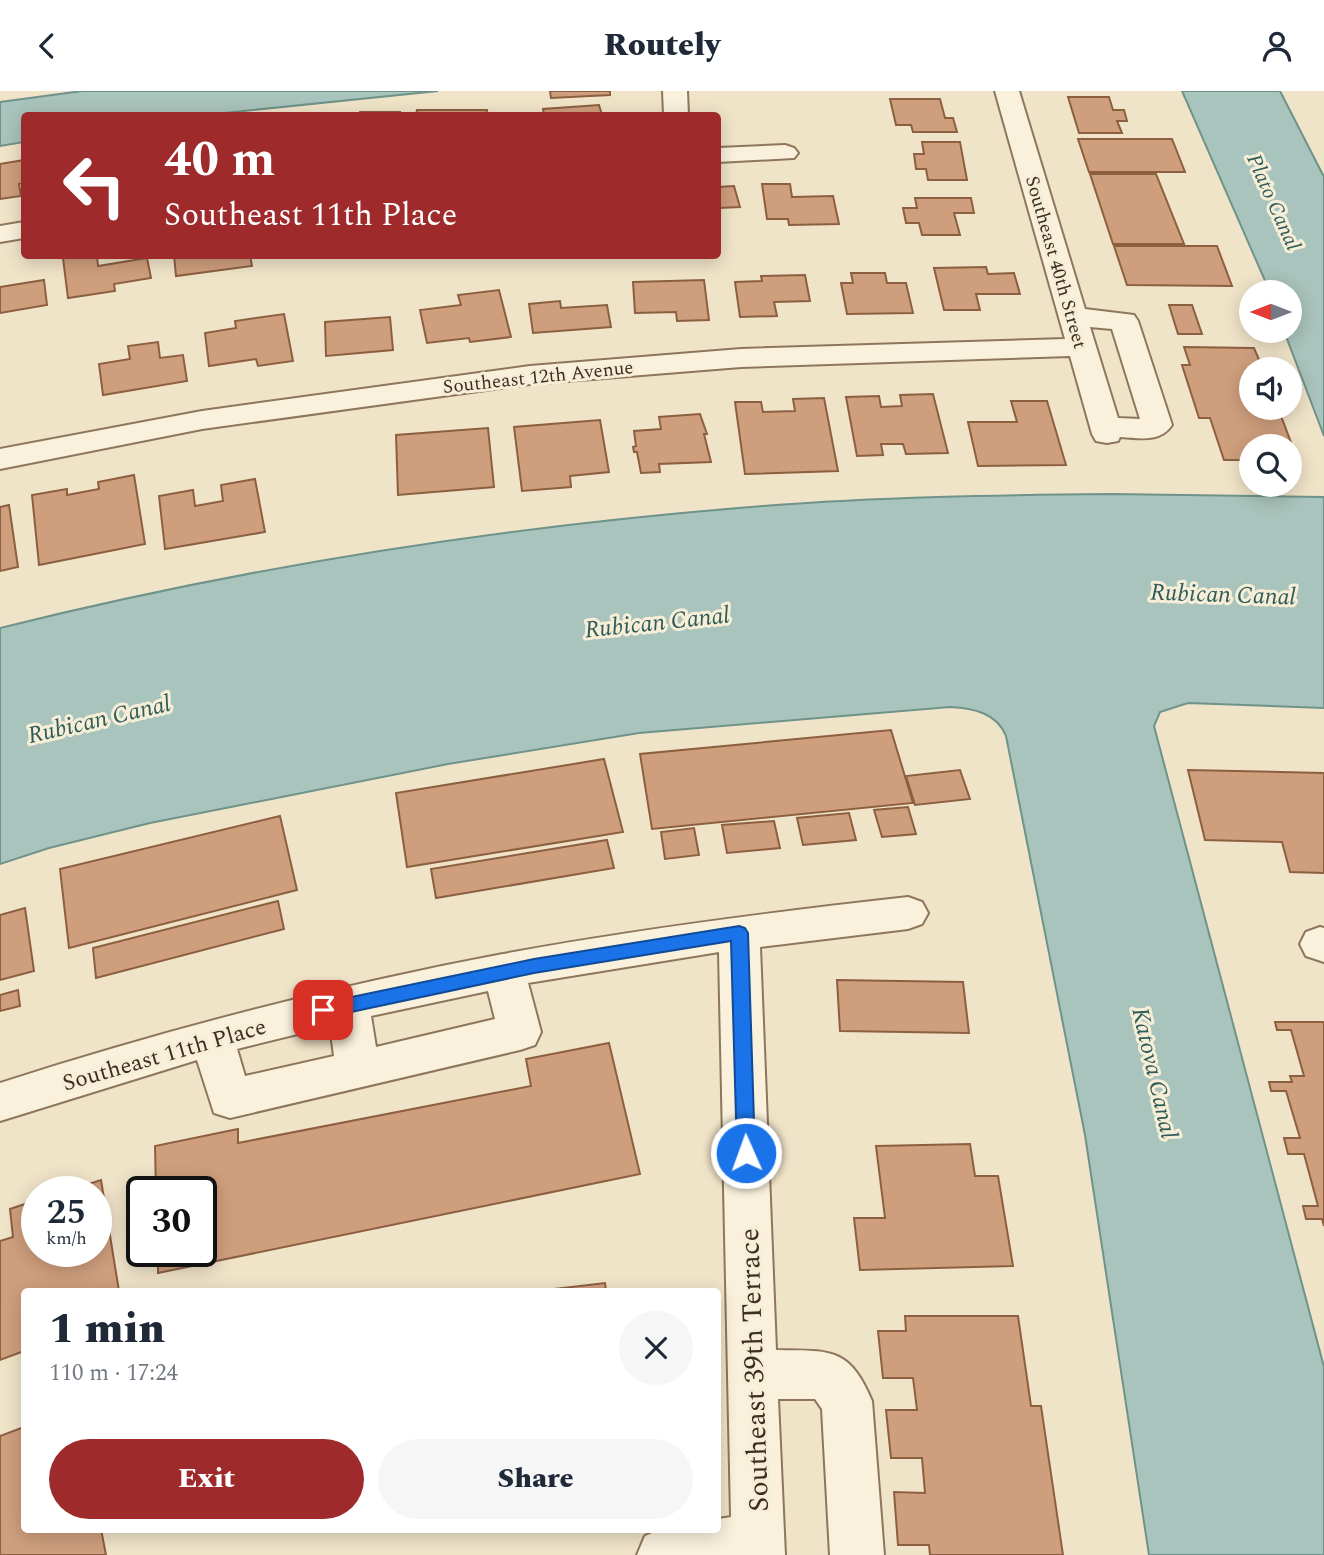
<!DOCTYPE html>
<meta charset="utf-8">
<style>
:root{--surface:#fff;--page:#f6f6f7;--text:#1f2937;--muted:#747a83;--accent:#9e2a2b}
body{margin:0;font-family:Spectral,serif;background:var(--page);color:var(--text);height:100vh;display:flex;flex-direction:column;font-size:26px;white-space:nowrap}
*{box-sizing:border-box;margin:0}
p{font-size:23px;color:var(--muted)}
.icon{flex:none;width:38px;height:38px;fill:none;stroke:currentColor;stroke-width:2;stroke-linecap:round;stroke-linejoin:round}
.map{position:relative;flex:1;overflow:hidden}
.details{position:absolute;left:21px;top:1197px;width:700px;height:245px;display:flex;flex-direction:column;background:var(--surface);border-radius:7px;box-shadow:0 4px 18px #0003}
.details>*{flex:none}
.banner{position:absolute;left:21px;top:21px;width:700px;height:147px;border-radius:7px;box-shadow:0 4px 18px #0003;background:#9e2a2b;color:#fff;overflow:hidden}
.needle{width:46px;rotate:270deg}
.controls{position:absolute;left:1239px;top:189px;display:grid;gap:14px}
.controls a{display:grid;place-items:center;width:63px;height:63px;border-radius:50%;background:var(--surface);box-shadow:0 4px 18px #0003;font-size:35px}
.speed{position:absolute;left:21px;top:1085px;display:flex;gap:14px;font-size:35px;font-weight:700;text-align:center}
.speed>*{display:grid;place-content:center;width:91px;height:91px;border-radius:50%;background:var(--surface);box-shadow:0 4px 18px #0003;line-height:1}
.speed small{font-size:18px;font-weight:400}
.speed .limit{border:4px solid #111;border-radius:10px;background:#fff;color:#111}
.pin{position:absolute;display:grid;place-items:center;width:60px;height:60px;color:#fff;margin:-30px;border-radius:14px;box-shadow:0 4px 10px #0006}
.me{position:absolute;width:77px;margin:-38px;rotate:358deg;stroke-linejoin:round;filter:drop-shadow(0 0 5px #0008)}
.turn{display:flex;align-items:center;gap:24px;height:147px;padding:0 28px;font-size:32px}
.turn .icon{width:91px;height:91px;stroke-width:2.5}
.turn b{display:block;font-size:49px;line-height:60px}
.round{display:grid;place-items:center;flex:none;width:74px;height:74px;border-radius:37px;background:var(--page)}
.summary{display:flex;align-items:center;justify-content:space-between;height:119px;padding:0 28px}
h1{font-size:42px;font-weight:800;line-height:52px}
.action{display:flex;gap:14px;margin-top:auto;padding:14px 28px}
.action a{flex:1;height:80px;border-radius:42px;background:var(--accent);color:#fff;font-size:28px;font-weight:800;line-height:80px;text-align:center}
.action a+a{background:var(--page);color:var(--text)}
header{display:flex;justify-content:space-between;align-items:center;height:91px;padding:0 28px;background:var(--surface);font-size:32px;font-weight:800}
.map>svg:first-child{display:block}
.water{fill:#a9c4bc;stroke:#6f938a;stroke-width:2}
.building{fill:#cf9f7d;stroke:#8d5f41;stroke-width:2}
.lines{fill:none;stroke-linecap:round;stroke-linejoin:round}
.minor-casing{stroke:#8d765c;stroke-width:4}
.minor{fill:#faf1dc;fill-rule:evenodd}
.route{fill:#1a73e8;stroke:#114b97;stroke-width:2}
.labels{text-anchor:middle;stroke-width:6;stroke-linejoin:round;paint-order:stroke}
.far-street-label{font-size:19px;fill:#3d2e20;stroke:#f7eed8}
.far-water-label{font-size:21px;font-style:italic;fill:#2f5d5a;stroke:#f7eed8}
.street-label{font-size:23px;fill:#3d2e20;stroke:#f7eed8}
.water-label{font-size:24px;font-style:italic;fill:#2f5d5a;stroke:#f7eed8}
.near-street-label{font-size:28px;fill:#3d2e20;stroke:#f7eed8}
</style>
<header><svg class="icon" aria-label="back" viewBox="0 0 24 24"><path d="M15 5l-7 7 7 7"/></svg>Routely<svg class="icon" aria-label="person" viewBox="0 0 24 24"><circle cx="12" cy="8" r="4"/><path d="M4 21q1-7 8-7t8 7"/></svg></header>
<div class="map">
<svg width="1324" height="1464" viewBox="0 0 1324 1464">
<rect width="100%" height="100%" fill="#f0e4c8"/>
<path class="water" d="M82,0h356l-234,24h-180v27l-24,4v-44z
M1182,0h98l44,86v259l-40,-105h6v-39h-20z
M1112,403l212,3v211l-136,-5 -28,9 -6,14 170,641v188h-175l-64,-420 -79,-399c-9,-23 -33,-28 -56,-29l-311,26 -191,31 -298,59 -101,25 -49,16v-236c249,-62 507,-102 763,-122 116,-9 233,-11 349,-12z"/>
<path class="building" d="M550,0h60v4l-59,3z
M1068,6h41l4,13h11l3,11h-10l5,12h-43z
M890,8h50l5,19h8l4,14h-44l-2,-7h-15z
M599,14l3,10h-58l-1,-6z
M417,19h70l-1,5h-70z
M360,21h40v3h-72h31z
M1078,48h94l13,33h-96z
M922,51h38l7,38h-39l-2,-11h-10l-2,-15h10z
M24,69v23l-5,1 2,12 -21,3v-35z
M1090,83h66l28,70h-71z
M762,93h28l2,13 41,-1 6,28 -50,1 -1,-6h-21z
M734,95l6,21 -22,1v-21z
M915,107h56l3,15h-20l6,22h-38l-3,-12h-13l-3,-15h14z
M1114,155h103l15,40 -105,-1z
M81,164h16l1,11 49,-8 4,20 -37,6 1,7 -47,7 -5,-40z
M174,164h76l2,11 -76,10z
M986,176l2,7 26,-1 6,21h-44l4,16h-36l-10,-42z
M851,182h34l2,10h19l7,30 -66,1 -6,-31h12z
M805,184l5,26 -36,1 3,14 -37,1 -5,-35 27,-1 -1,-5z
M44,189l3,25 -47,8v-26z
M704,189l5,40 -32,1 -1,-9 -41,1 -2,-31z
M499,199l12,47 -41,5 -1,-4 -42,5 -7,-33 41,-5 -3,-10z
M560,210l1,7 46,-3 4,22 -78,6 -4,-29z
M1169,214h23l10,29h-24z
M284,223l9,47 -35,5 -2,-7 -47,7 -4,-33 31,-5 -1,-7z
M390,226l3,33 -67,6 -1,-34z
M158,251l2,16 23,-3 4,26 -84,14 -4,-31 31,-5 -2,-13z
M1184,256l70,1 9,21h-12v39h27l20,53 -8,-1v-14h-39v14h-27l-14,-42h-11l-17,-53h8z
M933,303l15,59 -42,1 -3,-10h-22l2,11 -26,1 -11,-59 33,-1 2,11 21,-1 -2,-11z
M824,307l14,73 -93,3 -10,-72h26l2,10 32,-1 -2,-12z
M1011,310h36l19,64 -88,1 -10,-44h49z
M700,323l7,20h-3l7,28 -52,2 1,8 -19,1 -4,-21h-3l-1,-5 3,-1 -2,-15 27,-2 -2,-12z
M600,329l9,52 -39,4 1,11 -49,4 -8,-64z
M488,337l6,59 -96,8 -2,-60z
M134,384l11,69 -106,21 -7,-70 35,-6v6l32,-6 -1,-7z
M255,388l10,53 -100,17 -6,-53 34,-6 2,16 28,-5 -2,-16z
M9,414l9,62 -18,4v-64z
M891,639l22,73 -261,26 -12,-75z
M604,668l19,73 -216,35 -11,-74z
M960,679l10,29 -55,6 -9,-29z
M1188,679l136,3v100l-34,-1 -8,-30 -77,-2z
M908,716l8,27 -34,3 -8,-27z
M849,722l7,27 -53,5 -6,-27z
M280,725l17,74 -228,58 -9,-79z
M774,730l6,27 -53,5 -5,-28z
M694,737l5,27 -34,4 -4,-27z
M607,749l7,28 -178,30 -5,-29z
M278,810l6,28 -188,49 -3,-30z
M25,817l9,63 -34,9v-65z
M837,889l126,2 6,51 -129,-2z
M18,899l2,16 -20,5v-16z
M1275,931h49v204l-2,-7h-16l-3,-13h15l-14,-52h-16l-4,-16h16l-14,-47h-15l-2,-9h23l-2,-6h14l-13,-46h-14z
M609,952l31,131 -482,99v-22h43v-59h-45l-1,-46 83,-17v14l293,-57 -5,-27z
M970,1053l5,32h23l15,90 -153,4 -6,-52h31l-9,-72z
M101,1089l18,111h-95v60l-24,9v-119l13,-4 -3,-28 27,-9v51h59v-59h-32z
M605,1192l1,8h-69z
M905,1225h113l13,90h10l22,149h-133l-1,-10h-31l-4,-53 31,1 -3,-35h-31l-5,-48h31l-4,-32h-30l-5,-47h28z
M24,1336v102h77l5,26h-106v-119z"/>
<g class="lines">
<g class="minor-casing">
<path id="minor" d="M663,0h24l1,24h-24z
M995,0h24l66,218 49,6 4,6 34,104c-12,18 -32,13 -52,12l-2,4 -11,2 -11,-2 -4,-7 -22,-78 -329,11 -211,17 -328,45 -202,40v-20l202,-38 328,-45 211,-17 324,-10zM1090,236l22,2 28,90 -22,-1z
M785,54l9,3 4,5 -4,5 -76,4v-14z
M24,131v16l-24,4v-16z
M908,806l14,5 6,11 -6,11 -14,5 -148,18 16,403c53,1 73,-4 96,51l12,154h-54l-8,-146 -7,-10h-37l7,156h-148l8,-19 16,-7h57v-10l13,-2 -12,-565 -191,31 13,49 -6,13 -15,5 -290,68 -16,-5 -17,-53 -197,61v-38c165,-53 333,-97 503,-129 135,-25 270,-42 405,-57zM488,900l7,28 -119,28 -5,-31zM330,935l4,30 -89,20 -8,-27z
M1320,836l4,1v34l-18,-6 -6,-12 6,-12z"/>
</g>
<use href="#minor" class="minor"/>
</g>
<path class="route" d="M739,835l6,2 3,5 7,220 -3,6 -6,3 -7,-3 -2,-6 -6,-212 -197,32 -211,45 -6,-2 -3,-6 3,-5 6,-2 211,-44z"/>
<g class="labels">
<g class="far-street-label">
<text transform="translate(1057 171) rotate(74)" y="7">Southeast 40th Street</text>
<text transform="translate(538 285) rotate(-6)" y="7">Southeast 12th Avenue</text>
</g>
<g class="far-water-label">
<text transform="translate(1274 111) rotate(66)" y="7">Plato Canal</text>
</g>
<g class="street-label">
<text transform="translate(164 963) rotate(-16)" y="8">Southeast 11th Place</text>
</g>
<g class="water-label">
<text transform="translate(1223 503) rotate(2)" y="8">Rubican Canal</text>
<text transform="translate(657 531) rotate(-6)" y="8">Rubican Canal</text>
<text transform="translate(99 628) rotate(-13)" y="8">Rubican Canal</text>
<text transform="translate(1155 982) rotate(77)" y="8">Katova Canal</text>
</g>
<g class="near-street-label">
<text transform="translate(753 1279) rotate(-92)" y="10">Southeast 39th Terrace</text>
</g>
</g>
</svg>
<div class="controls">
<a><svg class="needle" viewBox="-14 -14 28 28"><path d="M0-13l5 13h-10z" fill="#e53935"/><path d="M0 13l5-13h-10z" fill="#747a83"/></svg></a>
<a><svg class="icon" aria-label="sound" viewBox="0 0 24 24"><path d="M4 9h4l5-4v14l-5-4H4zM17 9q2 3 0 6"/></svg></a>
<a><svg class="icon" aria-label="search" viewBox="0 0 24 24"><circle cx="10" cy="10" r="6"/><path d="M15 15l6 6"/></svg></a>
</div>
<div class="speed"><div>25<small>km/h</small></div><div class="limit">30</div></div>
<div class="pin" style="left:323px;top:919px;background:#d93025"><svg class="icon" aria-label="arrive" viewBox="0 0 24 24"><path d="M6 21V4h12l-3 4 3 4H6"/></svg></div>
<svg class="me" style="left:746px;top:1062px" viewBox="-20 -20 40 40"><circle r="17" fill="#1a73e8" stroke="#fff" stroke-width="3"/><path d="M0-11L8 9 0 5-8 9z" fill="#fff"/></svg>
<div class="banner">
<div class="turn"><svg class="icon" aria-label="left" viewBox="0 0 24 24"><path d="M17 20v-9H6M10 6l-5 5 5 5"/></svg><div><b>40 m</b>Southeast 11th Place</div></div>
</div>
<section class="details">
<div class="summary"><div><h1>1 min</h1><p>110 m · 17:24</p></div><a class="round"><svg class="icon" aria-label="close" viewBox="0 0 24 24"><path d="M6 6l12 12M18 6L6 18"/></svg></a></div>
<div class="action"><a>Exit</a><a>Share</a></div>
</section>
</div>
